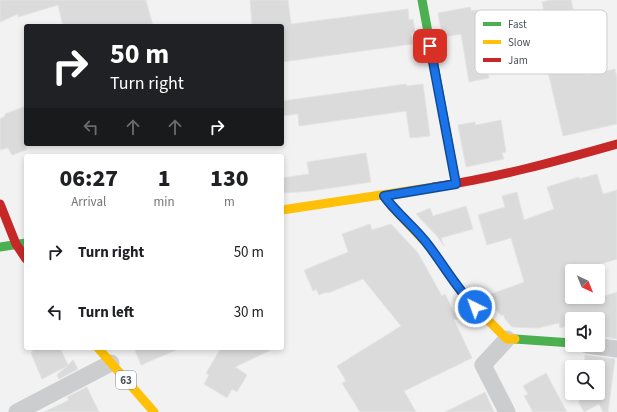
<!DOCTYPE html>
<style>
:root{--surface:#fff;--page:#f2f2f2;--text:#202124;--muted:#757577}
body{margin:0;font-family:"Source Sans 3",sans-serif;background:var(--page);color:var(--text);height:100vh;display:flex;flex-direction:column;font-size:15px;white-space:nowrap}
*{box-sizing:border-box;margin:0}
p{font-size:13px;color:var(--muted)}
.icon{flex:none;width:22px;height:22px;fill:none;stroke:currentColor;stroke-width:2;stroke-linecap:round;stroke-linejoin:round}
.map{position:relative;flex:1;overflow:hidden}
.drawer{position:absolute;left:24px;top:154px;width:260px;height:196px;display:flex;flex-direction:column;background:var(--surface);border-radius:4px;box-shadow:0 2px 6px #0003}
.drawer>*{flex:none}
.banner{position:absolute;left:24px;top:24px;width:260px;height:122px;border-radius:4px;box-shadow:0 2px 6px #0003;background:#202124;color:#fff;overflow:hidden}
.needle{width:26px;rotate:137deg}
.buttons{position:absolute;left:565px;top:264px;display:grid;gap:8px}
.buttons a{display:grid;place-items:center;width:40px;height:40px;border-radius:4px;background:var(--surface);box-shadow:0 2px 6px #0003;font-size:20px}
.pin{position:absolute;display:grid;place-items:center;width:34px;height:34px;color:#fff;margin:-17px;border-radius:8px;box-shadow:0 2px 6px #0006}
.me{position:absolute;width:44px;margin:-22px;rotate:318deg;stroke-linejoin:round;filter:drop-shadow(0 0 3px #0008)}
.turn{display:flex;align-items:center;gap:14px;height:84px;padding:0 20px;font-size:18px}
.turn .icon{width:52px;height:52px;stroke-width:2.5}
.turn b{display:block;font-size:28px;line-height:34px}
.lanes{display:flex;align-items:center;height:38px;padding:0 20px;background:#0003;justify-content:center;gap:20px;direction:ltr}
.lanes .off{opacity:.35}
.eta{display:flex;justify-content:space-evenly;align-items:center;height:68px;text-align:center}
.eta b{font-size:24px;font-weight:800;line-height:28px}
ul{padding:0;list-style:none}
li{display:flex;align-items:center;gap:12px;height:60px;padding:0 20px}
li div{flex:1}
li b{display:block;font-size:15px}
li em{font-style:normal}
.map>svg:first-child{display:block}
.building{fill:#dbdbdc;stroke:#e3e4e5}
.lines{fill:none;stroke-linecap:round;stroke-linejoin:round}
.street{stroke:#cccdcf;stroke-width:17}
.fast{stroke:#4caf50;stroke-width:9}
.slow{stroke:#ffc107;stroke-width:9}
.jam{stroke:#c62828;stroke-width:9}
.route-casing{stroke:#114b97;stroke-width:10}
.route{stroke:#1a73e8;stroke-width:7}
.labels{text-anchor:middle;stroke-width:3.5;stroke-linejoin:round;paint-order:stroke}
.shield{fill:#fff;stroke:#80878e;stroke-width:1}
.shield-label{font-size:11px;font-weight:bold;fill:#4a545d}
.key{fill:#fff;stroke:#c9ccce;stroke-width:1}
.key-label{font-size:11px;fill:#4a545d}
</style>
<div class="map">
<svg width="617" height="412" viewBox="0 0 617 412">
<rect width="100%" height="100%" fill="#f2f2f2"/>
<path class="building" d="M0,0h146l7,26h-90l-5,-21 -40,12v-3l-18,8z
M250,0h38l3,24 117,-15 1,11 4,-1 2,13 -4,1 2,11 -131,18v-36h-30z
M551,0h20l10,43 -2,1 7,31 29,-6 2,9v46l-54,12 -17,-73 5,-2 -7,-31 4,-1 -6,-27z
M470,7l1,4 7,-1 11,68 -20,4 -8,-48 -18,3 -5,-22h1l-1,-2z
M406,84l1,2 16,-2 7,52 -20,2 -4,-27 -107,15 -1,-12 -16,2v-15z
M26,106v44l-14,5 -4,-7 -8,2v-31l5,-3v-2z
M501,120l5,32 -4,1 2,6 -38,8 -8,-42 17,-3 1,3z
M366,153l5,29 -60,9 -29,2v-15l27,-4 -2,-12z
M597,174l6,20 14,-4v69l-29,9 1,3h-17v26h26v-1l1,2 18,-6v47l-19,-3v-20l-11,3h-15v5l-12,4 -1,-5 -21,5 -26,-1 -7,-8 -1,-4 -2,1 -15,-14 -1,-6 38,-14 -13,-44 -24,7 -9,-30 27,-8 -3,-11 15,-4 7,28 30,-11 -7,-22 32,-10v2z
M466,206l7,23 -32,9 3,8 -7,-10 -21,-22 14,-6 3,8z
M370,224l2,6 19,-6 27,29 24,43 3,-2 12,25 -3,1 18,38 -68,33 12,21h-56l-18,-29 4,-2 -9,-15 64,-40 -38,-47 -35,14 -1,-1 -8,3 -3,-6 -3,2 -9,-21 44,-18 -6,-18z
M31,348h29l8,17 5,-5 5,9 -19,10 -2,-4 10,-9 -25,13 -11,-26 2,-1z
M134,348h47l-40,17z
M221,348h54l-40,19 12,8 -10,17 -5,-3 -5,9 -23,-14 5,-9 -3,-2z
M585,355l30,4 -7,53h-5l-4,-8 -15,8 -5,-9 1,-10h18v-26h-14z
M546,373l21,39h-34l-9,-16 4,-2 -5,-8z
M87,387l12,25h-55l25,-12 -2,-3z
M485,392l9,20h-49z"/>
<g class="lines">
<path class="street" d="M587,345l30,4
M17,412l94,-49
M507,412l-24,-47 24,-26"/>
<path class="fast" d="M422,0l34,184
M0,247l26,-4
M515,339l57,4"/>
<path class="slow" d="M384,196l8,11 36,38 37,52 42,42h8
M282,210l152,-23
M98,348l56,64"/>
<path class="jam" d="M434,187c62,-9 123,-26 183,-43
M0,204l16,40 10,15"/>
</g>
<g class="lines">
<g class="route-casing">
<path id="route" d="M430,46l26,138 -72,12c13,18 32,32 45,50 16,21 28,43 46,61"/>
</g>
<use href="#route" class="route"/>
</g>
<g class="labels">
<rect class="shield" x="116" y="371" width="20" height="18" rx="3"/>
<g class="shield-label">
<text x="126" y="384">63</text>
</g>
</g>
<rect x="475" y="10" width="132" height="64" rx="6" class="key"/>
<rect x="483" y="22" width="18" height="4" fill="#4caf50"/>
<rect x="483" y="40" width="18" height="4" fill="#ffc107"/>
<rect x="483" y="58" width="18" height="4" fill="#c62828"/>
<g class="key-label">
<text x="508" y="28">Fast</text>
<text x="508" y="46">Slow</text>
<text x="508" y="64">Jam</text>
</g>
</svg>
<div class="buttons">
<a><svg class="needle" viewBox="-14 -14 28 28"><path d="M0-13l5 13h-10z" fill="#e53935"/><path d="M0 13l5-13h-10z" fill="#757577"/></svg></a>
<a><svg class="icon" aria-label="sound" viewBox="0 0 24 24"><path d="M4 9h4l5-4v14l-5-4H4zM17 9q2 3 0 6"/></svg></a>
<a><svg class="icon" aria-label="search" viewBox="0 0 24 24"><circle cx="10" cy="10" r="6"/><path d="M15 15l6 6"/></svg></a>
</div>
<div class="pin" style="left:430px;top:46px;background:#d93025"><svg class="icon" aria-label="arrive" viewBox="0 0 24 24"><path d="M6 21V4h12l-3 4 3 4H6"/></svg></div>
<svg class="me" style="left:475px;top:307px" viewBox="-20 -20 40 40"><circle r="17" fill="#1a73e8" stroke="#fff" stroke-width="3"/><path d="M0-11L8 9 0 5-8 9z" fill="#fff"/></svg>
<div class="banner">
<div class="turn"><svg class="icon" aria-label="right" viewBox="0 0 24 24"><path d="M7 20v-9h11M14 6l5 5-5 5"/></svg><div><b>50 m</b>Turn right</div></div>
<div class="lanes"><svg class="icon off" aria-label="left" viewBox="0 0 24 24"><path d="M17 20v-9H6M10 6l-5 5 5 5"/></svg><svg class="icon off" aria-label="ahead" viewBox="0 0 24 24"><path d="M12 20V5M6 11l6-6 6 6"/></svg><svg class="icon off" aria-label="ahead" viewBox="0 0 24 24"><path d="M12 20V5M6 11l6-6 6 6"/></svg><svg class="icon" aria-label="right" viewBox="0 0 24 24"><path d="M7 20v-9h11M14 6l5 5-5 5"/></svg></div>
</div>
<section class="drawer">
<div class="eta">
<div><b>06:27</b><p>Arrival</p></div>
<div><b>1</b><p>min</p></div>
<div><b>130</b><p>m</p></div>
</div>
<ul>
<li><svg class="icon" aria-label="right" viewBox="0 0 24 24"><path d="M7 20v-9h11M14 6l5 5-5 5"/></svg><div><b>Turn right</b></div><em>50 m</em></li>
<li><svg class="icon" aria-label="left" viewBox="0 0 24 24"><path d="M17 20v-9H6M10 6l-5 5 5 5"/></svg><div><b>Turn left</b></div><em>30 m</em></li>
</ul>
</section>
</div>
